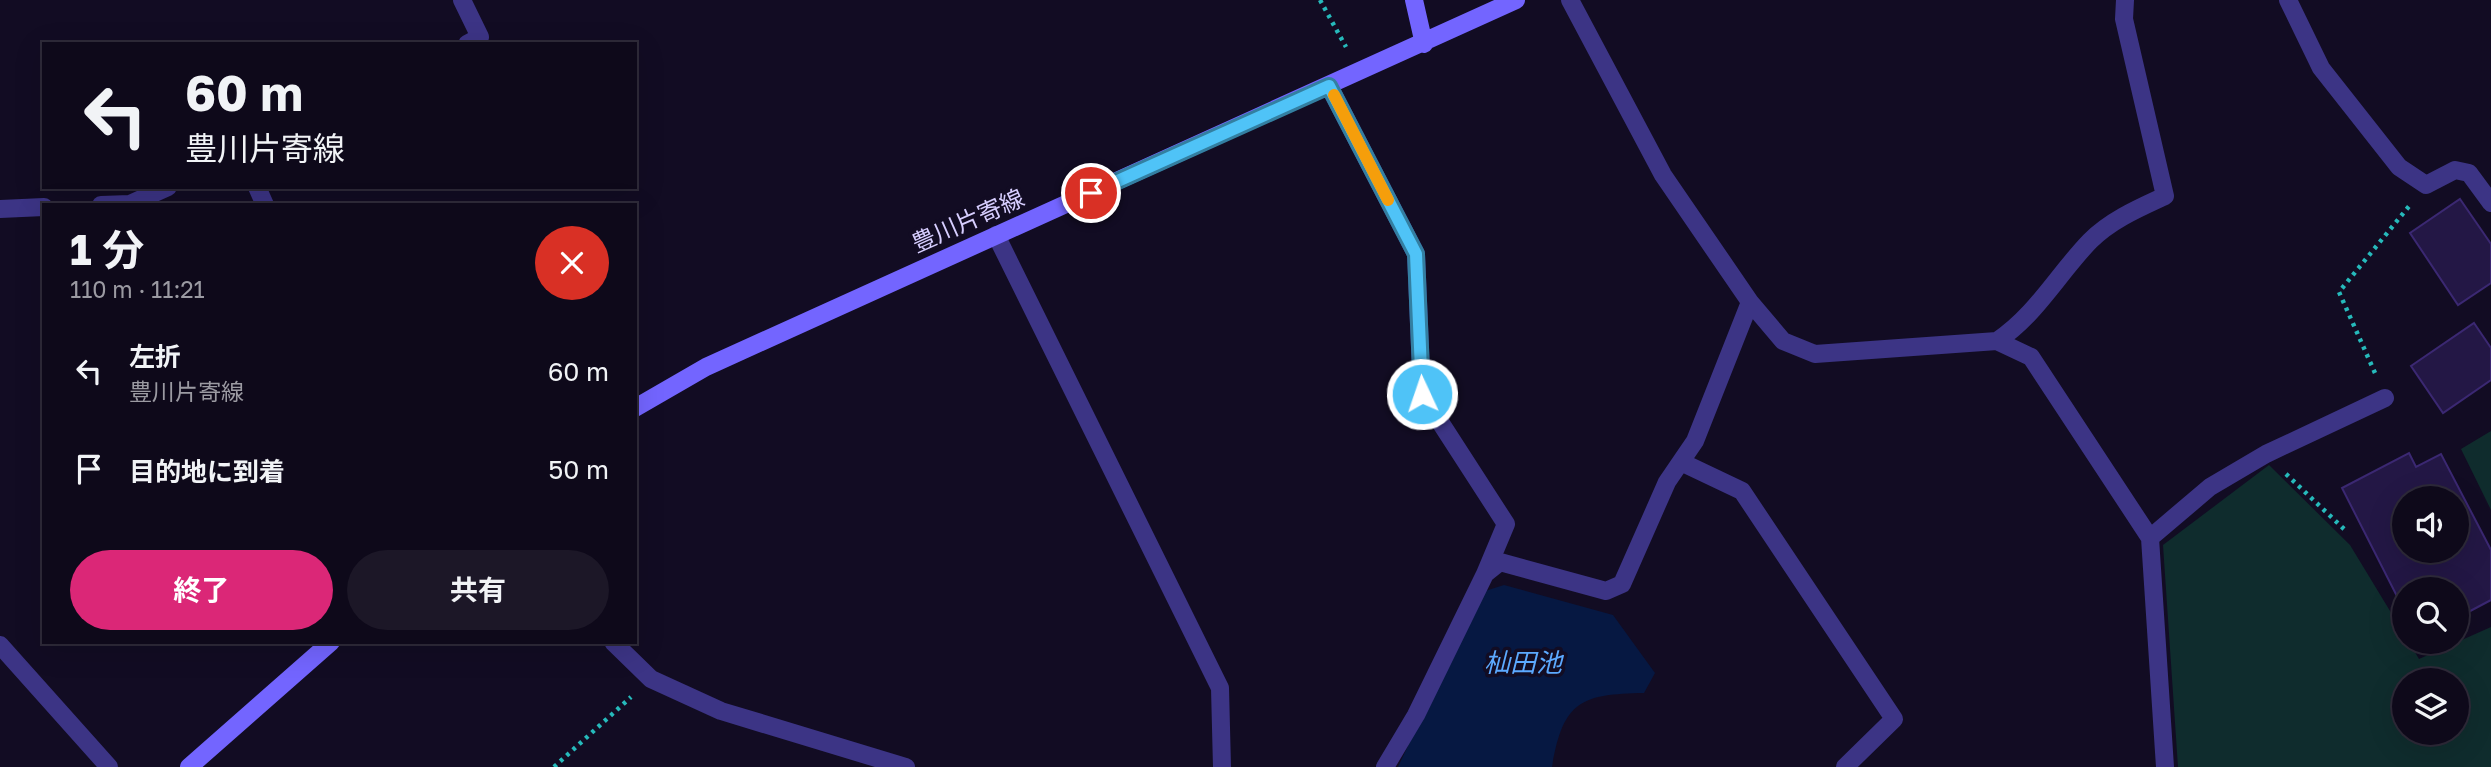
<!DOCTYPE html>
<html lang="ja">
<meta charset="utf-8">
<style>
:root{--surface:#0e091a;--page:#1c1727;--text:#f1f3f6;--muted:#9b9aa2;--line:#2e2a39;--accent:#db2777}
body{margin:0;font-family:"Golos Text","Noto Sans JP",sans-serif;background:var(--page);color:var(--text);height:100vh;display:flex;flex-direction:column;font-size:26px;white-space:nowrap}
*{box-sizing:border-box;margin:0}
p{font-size:23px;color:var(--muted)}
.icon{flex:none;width:38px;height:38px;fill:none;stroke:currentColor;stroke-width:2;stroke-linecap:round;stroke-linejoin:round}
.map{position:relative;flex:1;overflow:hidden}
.drawer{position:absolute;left:42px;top:203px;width:595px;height:441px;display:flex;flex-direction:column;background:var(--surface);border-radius:0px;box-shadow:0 7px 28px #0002,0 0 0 2px var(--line)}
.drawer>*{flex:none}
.top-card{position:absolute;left:42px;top:42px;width:595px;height:147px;border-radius:0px;box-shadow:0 7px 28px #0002,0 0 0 2px var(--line);background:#0e091a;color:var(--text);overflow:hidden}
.buttons{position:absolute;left:2392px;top:486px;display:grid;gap:14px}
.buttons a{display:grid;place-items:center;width:77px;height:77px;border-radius:50%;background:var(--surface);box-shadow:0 7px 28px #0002,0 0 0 2px var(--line);font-size:35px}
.pin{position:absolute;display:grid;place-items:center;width:60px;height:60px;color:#fff;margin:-30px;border:4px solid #fff;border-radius:50%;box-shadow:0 2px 7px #0007}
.me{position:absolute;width:77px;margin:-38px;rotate:357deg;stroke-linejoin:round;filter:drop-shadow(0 0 5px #0008)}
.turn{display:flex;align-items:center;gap:24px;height:147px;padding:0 28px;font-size:32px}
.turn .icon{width:91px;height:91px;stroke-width:2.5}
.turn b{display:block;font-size:49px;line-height:60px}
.round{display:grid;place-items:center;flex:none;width:74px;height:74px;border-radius:37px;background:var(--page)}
.head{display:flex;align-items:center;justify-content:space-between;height:119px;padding:0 28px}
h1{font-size:42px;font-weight:700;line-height:52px}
.button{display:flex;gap:14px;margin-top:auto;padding:14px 28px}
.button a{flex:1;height:80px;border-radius:42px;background:var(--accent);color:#fff;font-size:28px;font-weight:700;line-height:80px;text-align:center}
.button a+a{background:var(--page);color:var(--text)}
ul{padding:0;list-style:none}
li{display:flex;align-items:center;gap:21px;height:98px;padding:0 28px}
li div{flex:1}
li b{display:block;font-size:26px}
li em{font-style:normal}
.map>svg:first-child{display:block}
.green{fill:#0f2c2d;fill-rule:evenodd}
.water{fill:#061842}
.building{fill:#231745;stroke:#3b2872;stroke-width:2;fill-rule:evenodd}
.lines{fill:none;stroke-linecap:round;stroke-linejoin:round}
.path{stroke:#26babb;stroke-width:4.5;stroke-dasharray:3.5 5;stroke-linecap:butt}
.street{stroke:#3c3485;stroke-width:18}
.secondary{stroke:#7365ff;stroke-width:18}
.route-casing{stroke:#337fa1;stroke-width:18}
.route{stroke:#4fc3f7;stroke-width:12}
.slow{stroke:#f59e0b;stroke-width:12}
.labels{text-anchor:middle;stroke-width:7;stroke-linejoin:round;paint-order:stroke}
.street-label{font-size:24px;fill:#d7ceff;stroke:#120c23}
.water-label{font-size:26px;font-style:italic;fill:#5ca9ff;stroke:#120c23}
</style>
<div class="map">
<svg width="2491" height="767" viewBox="0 0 2491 767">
<rect width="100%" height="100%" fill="#120c23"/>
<path class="green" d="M2491,431v79l-30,-61z
M2269,465l81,80 54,89v8h5l10,17 72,-32v140h-313l-15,-222zM2404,681h53v52h-53z"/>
<path class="water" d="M1504,585l109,30 42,58 -11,20c-64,1 -81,9 -92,74h-154l73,-155 14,-21z"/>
<path class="building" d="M2460,199l31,45v39l-33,22 -48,-72z
M2474,323l17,25v32l-48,33 -32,-47z
M2409,453l7,14 25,-13 50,96v50l-34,18v-28h-53v20l-62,-122zM2404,499h53v52h-53z"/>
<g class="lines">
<path class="path" d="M1320,0l26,47
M2375,373l-36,-81 71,-87
M2286,474l58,55
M554,767l77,-70"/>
<path class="street" d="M462,0l18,37 -13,7
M1570,0l93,175 87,127 33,39 32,13 182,-13 34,16 119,181 15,229
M2288,0l33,68 78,99 27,18 29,-15 14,3 22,30
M1329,86l87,168 6,140 84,130 -21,50
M257,187l8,18
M101,205l29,-1 38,-17
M0,209l44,-2
M996,235l224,453 2,79
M1997,341c39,-26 61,-67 93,-100 21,-21 49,-33 75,-45l-41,-177 1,-19
M1681,462l61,29 152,228 -49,48
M2150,538l60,-51 56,-33 119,-56
M613,642l38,37 70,32 185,56
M0,645l109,122
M1385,767l31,-52 69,-141 15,-12 106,29 16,-7 45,-102 28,-41 55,-139"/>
<path class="secondary" d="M1414,0l10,44
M635,408l71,-41 810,-367
M189,767l142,-125"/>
</g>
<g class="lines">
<g class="route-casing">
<path id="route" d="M1091,193l238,-107 87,168 6,140"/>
</g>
<use href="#route" class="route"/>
<path class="slow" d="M1334,95l54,105"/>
</g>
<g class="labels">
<g class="street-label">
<text transform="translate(968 221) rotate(-24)" y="8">豊川片寄線</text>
</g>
<g class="water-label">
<text x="1523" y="672">杣田池</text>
</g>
</g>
</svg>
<div class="buttons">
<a><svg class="icon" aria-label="sound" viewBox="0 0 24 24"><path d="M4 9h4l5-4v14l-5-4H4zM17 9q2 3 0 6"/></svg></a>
<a><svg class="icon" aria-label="search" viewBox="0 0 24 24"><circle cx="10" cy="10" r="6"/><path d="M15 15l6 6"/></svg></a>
<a><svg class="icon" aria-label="layers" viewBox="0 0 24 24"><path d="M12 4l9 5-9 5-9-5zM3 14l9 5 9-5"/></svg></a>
</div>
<div class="pin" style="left:1091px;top:193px;background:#d93025"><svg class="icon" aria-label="arrive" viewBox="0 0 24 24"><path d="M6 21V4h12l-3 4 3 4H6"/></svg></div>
<svg class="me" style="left:1422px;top:394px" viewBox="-20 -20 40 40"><circle r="17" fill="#4fc3f7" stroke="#fff" stroke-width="3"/><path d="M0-11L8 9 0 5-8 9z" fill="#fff"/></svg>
<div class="top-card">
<div class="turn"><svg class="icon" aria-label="left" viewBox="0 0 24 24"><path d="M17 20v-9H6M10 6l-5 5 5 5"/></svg><div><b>60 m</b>豊川片寄線</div></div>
</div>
<section class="drawer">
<div class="head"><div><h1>1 分</h1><p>110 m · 11:21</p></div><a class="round" style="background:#d93025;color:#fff"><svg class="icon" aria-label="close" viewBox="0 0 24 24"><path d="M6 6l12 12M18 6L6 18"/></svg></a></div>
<ul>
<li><svg class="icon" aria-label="left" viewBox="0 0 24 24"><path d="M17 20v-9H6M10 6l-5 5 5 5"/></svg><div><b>左折</b><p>豊川片寄線</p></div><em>60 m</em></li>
<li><svg class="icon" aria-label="arrive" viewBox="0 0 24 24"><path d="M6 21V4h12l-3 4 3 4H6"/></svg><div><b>目的地に到着</b></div><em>50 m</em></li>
</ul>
<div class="button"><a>終了</a><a>共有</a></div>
</section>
</div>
